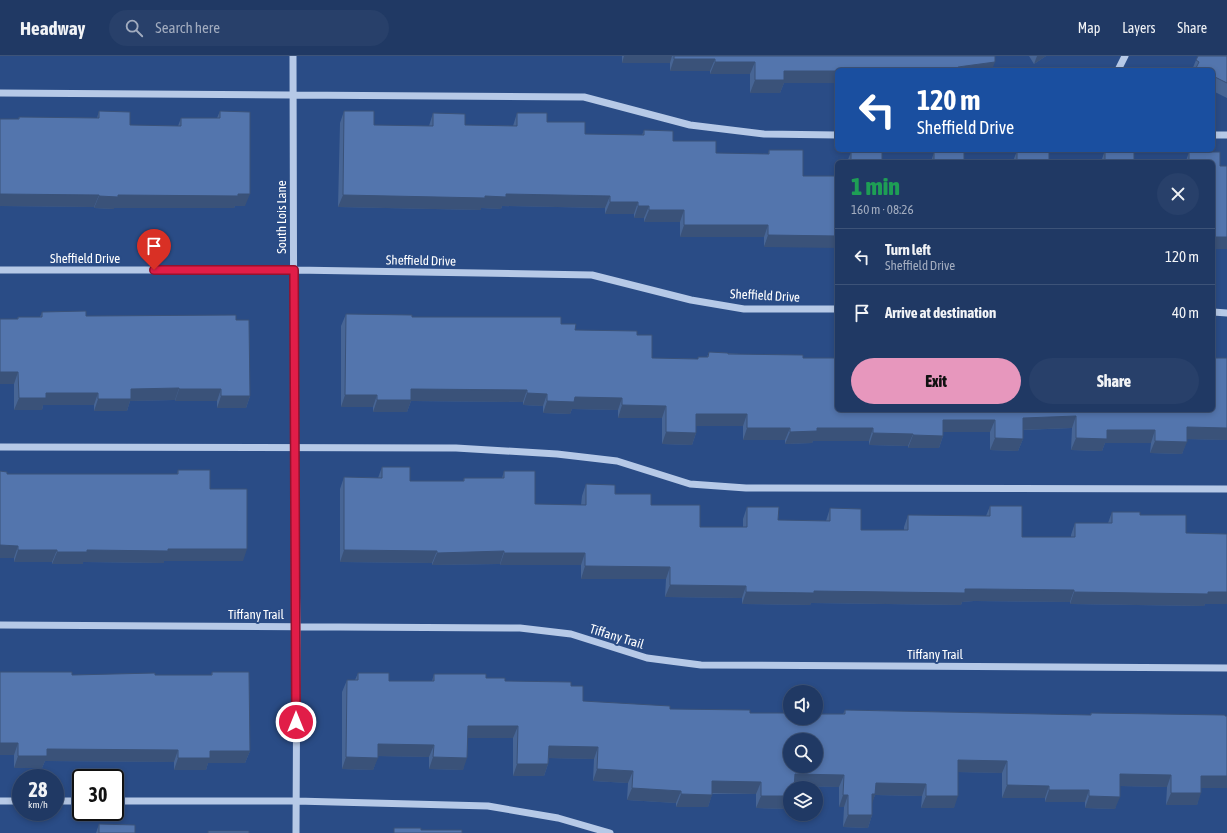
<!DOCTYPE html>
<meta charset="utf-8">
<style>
:root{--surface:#203964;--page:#28406a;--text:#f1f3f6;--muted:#a2acbf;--line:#3d5378;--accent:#e797bd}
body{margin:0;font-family:"Asap Condensed",sans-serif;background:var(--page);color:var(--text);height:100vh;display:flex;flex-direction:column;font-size:15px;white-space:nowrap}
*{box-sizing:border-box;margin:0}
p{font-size:13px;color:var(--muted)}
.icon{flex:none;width:22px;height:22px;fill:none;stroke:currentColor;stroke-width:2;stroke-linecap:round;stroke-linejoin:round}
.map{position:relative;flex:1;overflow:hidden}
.details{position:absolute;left:835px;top:104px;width:380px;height:252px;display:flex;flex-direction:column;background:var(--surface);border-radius:6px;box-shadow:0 2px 6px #0003,0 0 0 1px var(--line)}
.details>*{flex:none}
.banner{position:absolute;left:835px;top:12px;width:380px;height:84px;border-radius:6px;box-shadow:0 2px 6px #0003,0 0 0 1px var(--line);background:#1a4fa0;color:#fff;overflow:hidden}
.buttons{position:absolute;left:783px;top:629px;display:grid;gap:8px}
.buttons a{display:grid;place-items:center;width:40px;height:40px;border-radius:50%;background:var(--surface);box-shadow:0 2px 6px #0003,0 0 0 1px var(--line);font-size:20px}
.speed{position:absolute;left:12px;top:713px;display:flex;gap:8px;font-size:20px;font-weight:700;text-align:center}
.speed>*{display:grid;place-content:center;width:52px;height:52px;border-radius:50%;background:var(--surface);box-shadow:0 2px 6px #0003,0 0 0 1px var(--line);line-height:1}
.speed small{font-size:10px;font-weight:400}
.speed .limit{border:2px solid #111;border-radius:6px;background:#fff;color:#111}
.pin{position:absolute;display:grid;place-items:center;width:34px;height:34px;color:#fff;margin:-41px -17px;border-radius:50% 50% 50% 0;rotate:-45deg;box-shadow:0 0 4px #0007}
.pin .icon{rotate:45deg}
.me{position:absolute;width:44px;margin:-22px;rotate:0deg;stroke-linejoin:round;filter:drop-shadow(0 0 3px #0008)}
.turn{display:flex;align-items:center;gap:14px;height:84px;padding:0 16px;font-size:18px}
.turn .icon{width:52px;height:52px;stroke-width:2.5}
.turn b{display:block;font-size:28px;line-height:34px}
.round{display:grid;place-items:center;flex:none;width:42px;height:42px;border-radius:21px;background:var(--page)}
.summary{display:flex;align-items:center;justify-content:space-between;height:68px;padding:0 16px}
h1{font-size:24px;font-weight:800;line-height:30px;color:#1e9e55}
.button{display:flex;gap:8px;margin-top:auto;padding:8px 16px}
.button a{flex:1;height:46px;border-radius:24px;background:var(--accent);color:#111;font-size:16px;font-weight:800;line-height:46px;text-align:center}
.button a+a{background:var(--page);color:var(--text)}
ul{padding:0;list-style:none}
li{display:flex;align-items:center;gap:12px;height:56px;padding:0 16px;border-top:1px solid var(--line)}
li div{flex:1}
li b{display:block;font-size:15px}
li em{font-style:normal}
header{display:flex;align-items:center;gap:24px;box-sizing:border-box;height:56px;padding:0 20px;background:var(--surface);border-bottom:1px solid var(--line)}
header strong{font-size:19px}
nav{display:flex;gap:22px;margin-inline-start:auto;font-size:14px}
.search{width:280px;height:36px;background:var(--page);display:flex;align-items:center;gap:10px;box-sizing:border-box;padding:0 14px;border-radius:22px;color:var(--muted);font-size:15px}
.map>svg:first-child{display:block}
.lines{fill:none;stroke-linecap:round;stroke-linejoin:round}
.minor{stroke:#b6c9e7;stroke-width:7}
.wall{fill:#476595}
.shaded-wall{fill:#3a5279}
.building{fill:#5375ad;stroke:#3a5279;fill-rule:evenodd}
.route-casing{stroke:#92132f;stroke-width:10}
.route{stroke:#e11d48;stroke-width:7}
.labels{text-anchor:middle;stroke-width:4;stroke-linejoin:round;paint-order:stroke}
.street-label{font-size:13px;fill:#fff;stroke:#2a4c86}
</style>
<header>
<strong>Headway</strong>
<div class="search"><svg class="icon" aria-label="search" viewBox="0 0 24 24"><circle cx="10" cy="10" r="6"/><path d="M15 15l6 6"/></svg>Search here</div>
<nav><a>Map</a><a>Layers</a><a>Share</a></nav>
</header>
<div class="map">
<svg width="1227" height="777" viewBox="0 0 1227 777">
<rect width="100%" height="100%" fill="#2a4c86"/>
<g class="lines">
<path class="minor" d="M293,0l1,391 3,179 -1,207
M1118,14l7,-14
M0,37l584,4 106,28 74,9 73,1
M1213,79h14
M0,214h294l298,5 99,25 53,9h93
M1213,256l14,1
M0,391l456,1 101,6 60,7 73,23 56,4 481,1
M0,569l520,3 51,6 76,24 54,7 526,3
M0,745h21
M55,745h26
M115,745h181l192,5 70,12 52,15"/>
</g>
<path class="wall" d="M622,0h373l-3,14h-155v23h-3v-10h-50l-4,10h-30v-19h-40v-3h-40v-8h-48z
M1029,0h17l-12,8z
M1227,0v42l-14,-7v-21h-21l4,-10z
M99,55l31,14 48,1 3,-8h36l3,-7 25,95h-10l-1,2h-120v1l-20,-1v-1l-94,-1v-87h18l1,-2 78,1z
M344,55l30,14 55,1 4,-13 32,12 48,1 4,-13 68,21 57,1 2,-5 29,11 43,12 52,1 1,-4h34l-39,97v-10h-84v-15h-36v-4h-10v-4h-29v-6l-103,-2 -1,3 -20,-1v2l-143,-3 2,-84z
M1105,94l29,1v10h52l3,-9h31v14h7v83h-14v-87h-112z
M1017,95l32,11h-118l3,-10 30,9h49z
M851,96l31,10h-35z
M42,256l44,4 150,4 14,76 -4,12h-29v-7h-42v-1l-45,1 -3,10h-33v-6h-51l-1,5h-28v-26h-14v-65h17l1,-2h22z
M346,258l215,10 14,6 62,5 15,23 46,1v-2h9l2,-5 94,6 34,52 390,-52v82l-40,-1 -5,15 -32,-1 1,-10h-46l-3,8 -31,-1 1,-22 -49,2v9l-5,12 -28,-1v-18h-47v4l-4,12h-31v-2l-39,-1v-4h-56l-1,2 -27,1v-4h-42v-14h-47v7l-4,12 -30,-1v-26h-44v-8l-46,-1 -2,5 -27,-1v-7l-20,-1v-3l-112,-1 -4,11h-34v-5h-32v-81z
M382,411l28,14h53l1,-3h38l2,-7 31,33 46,1 1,-9 4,-12 65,21 49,22h43v-8l4,-12 31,13 48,1 4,-13 31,22h43v-3l4,-12 78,1 4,-10 32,31h49v-2l4,-12h33l4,-11 28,3 46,18 41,1v70h-22l-1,2 -69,-1 -65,-1v-2l-96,-1 -12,1 -1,3 -150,-2 -1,2 -68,-1v-6l-77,-1 1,-18h-85v-14h-81v-1l-68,1v-2l-92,-1v-73l4,-12 34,1z
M178,414l32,19 33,72h-79v2l-81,-1v2h-31v-2h-38v-4h-14v-87l7,3h170z
M212,616l38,79 -5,12h-37l-2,7h-32v-8l-129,-1 -3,7h-28v-13h-14l72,-80h139z
M358,617l31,8h43l2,-7 52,4 19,3 66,5 12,15 87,8 80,4 93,1 2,-4 245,5 1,-2 136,75h-26l-4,17h-31l1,-18 -47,-1 -5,23 -30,-1v-6h-40v-4h-43v-25l-44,-1 -4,36h-33l1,-12 -47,-1 -3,7v13l-4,13 -25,-1 1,-20h-5v-20l-45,-1 -4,2v21l-34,-1v-14h-44l-4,13h-32v-4l-49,-3 1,-17 -35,-2 1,-22 -45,-1 -1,6 -4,12h-31v-38h-45l-5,32 -34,-1v-12l-51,-1 -5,14 -31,-1v-77l5,-12h8z
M99,768l36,9h-39z"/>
<path class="shaded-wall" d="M624,0h48l-2,7h-48z
M1037,0h9l-12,8z
M674,3h41l-5,12h-40z
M715,6h40l-5,12h-40z
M995,6l-3,8h-35l1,-3z
M869,13h59v1h-59z
M784,15h53v4l-3,8h-50l-4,10h-30l5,-13z
M837,29v8h-3z
M0,138l99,1 -5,12 -94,-1z
M250,138l-5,12h-10l-1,2h-120v1l-20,-1 5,-12 19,-1z
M506,138l104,2 -5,12 -103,-2 -1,3 -20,-1v2l-143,-3 5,-12 142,1z
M610,146h28l-4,12h-29z
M638,150h11l-5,12h-10z
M649,154h35l-4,12h-36z
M684,169h84l-4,12h-84z
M768,179l69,1v12l-73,-1z
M1213,181h14v12h-14z
M0,316h18l-4,12h-14z
M179,332l-4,12 -45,1 -3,10h-33l4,-12 33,-10z
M179,333h42l-4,12h-42z
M411,333l116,1 -4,12 -112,-1 -4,11h-34l4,-12z
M46,337h52l-4,12h-51l-1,5h-28l5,-12z
M527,337l20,1 -4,12 -20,-1z
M345,339h32l-4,12h-32z
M221,340h29l-4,12h-29z
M575,341l47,1 -4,12 -46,-1 -2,5 -27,-1 4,-12z
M622,349l44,1 -4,12h-44z
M696,358h51l-4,12h-51z
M1076,360l-4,12 -54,2 5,-12z
M943,364h52l-5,12h-51z
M1187,371l40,1v12l-45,-1z
M747,372h43l-5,12h-42z
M817,372h56l-4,13h-56l-1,2 -27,1 5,-12z
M1107,374h48l-4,13h-46l-3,8 -31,-1 5,-12z
M666,376l30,1 -4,12 -30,-1z
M873,377l40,1 -5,12 -39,-1z
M913,379l30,1 -4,12h-31z
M995,382l28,1 -5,12 -28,-1z
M1155,385l32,1 -5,12 -32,-1z
M0,489l18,1 -4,12h-14z
M168,493h79l-4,12h-79v2l-81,-1v2h-31l5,-12 30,-2z
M18,494h39l-5,12h-38z
M344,494l93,1 -5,12 -92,-1z
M504,495l-4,13 -68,1 5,-12z
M504,497h81l-4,12h-81z
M585,510l85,1 -4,12h-85z
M670,529l76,1 -4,12 -77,-1z
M965,533h14l95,1 -4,12 -96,-1 -12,1 -1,3 -150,-2 -1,2 -68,-1 4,-12 68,-1z
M1074,536h153v12h-22l-1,2 -134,-2z
M468,670h50l-5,12h-50z
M0,687h18l-4,12h-14z
M378,688l56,1 -5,12 -56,-1z
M549,690l49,1 -4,12 -50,-1z
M47,693l131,1 -4,12 -129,-1 -3,7h-28l4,-12z
M210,695h40l-5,12h-37l-2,7h-32l4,-12z
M346,701l32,1 -5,12 -31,-1z
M433,701l34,1 -4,12 -34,-1z
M958,704l49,1 -5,12 -48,-1z
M517,708h31l-4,12h-31z
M597,713l36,2 -5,12 -35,-2z
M795,718l49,1 -5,12 -49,-1z
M1120,718l51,1 -4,12 -51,-1z
M1201,720h26v12h-30z
M712,725l49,1 -5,12 -48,-1z
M876,727l50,1 -4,12 -47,-1 -4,12h-3z
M1007,729l42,1 -4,12h-43z
M632,732l49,3 -5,12 -49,-3z
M1049,734h40l-4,12h-40z
M1171,737h30l-4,12h-31z
M681,738l31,1 -4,12h-32z
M843,739h5l-4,12h-5z
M761,740h29v13l-34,-1z
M926,740h32l-4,12h-33z
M1089,740l31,1 -5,12 -30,-1z
M848,759h24l-4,13 -25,-1z"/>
<path class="building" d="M674,0h321v6l-37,5 1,3 -90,-1v1h-32v1h-53v9h-29v-18h-40v-3h-41z
M1198,0h29v27l-14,-7v-6h-12l-5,-2 3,-6 -3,-2z
M99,55l31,1v13l51,1v-8h39v-7l30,1v82h-12v2l-120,-1v2l-19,-1v-1l-99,-1v-75h19v-2l80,1z
M344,55h30v14l59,1v-13l32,1v11l52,1v-13h30v9h38v12l59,1v-5l29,1v10h43v12l53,1v-4h34v26h34v60l-69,-1v-10h-84v-15h-35v-4h-11v-4h-28v-6l-104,-2v3l-21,-1v2l-142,-3z
M1105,94l29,1v10h55v-9h31v14h7v71h-14v-75h-108z
M1017,95h32v11h-115v-10h30v9h53z
M851,96h31v10h-31z
M86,255v5l150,-1v5h13l1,76h-29v-7h-42v-1l-48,1v10h-33v-6h-52v5h-27l-1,-26h-18v-53h18v-2h24v-5z
M346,258l66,1v2h149v7h15l-1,6 62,1v4h15v23l46,1v-2h10l1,-5 19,1v1l75,1v3h34v52h376v-52h14v70l-40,-1v15l-32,-1v-11h-48v9l-31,-1v-22l-53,2v21l-28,-1v-18h-52v16l-30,-1v-1l-40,-1v-5h-56v3l-27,1v-4h-43v-14h-51v19l-30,-1v-26l-44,-1v-7l-47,-1 -1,5 -27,-1v-7l-20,-1v-3l-116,-1v11h-34v-5h-32z
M382,411h28v14h54v-3h40v-7h31v33l51,1v-21l29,1v9h36v11h49v22h47v-20h32l-1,13 52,1v-13l31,1v21h47v-15l82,1v-10h32v31h53v-14h37v-11h28v3h46v18l41,1v58h-19v2l-68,-1 -66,-1v-2l-95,-1h-14v4l-151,-2v2l-68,-1v-6l-76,-1v-18l-85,-1v-13h-81v-2l-67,2v-2l-93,-1v-73l38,1z
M178,414h32v19h37v60h-79v2l-81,-1v2h-30v-2h-39v-4l-18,-1v-74l7,1v2h171z
M0,616h72v3l83,-2v2h57v-3h37l1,79h-40v7h-32v-8l-131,-1v7h-29v-13h-18z
M358,617h31v8h45v-7h52v4h19v3l66,1v4h12v15l87,5v3l80,1v3h40v5h26v-4h29v-4l246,5v-2l134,2v1h2v60h-26v17h-30v-18l-51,-1v23l-31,-1v-6h-40v-4l-42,-1v-24l-49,-1v36h-32v-12l-50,-1 -1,11h-3v21h-24v-20h-5l1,-20 -49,-1 -1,14h-4v8h-29v-14l-49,-1v14l-31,-1v-3l-49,-3 1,-17 -36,-2 1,-22 -49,-1 -1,18h-31l1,-38h-50l-1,32 -34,-1 1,-12 -56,-1v14l-32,-1 1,-77h11zM790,684h26v26h-26z
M99,768l36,1v8h-36z
M394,772h27v2h41v3h-68z
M208,775h41v2h-41z"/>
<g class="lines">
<g class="route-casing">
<path id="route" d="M154,214h140l2,452"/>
</g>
<use href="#route" class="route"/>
</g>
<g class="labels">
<g class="street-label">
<text transform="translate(281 161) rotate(-90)" y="5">South Lois Lane</text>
<text x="85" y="207">Sheffield Drive</text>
<text transform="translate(421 204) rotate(1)" y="5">Sheffield Drive</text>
<text transform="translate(765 239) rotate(3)" y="5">Sheffield Drive</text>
<text x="256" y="563">Tiffany Trail</text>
<text transform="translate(617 580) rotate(17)" y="5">Tiffany Trail</text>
<text x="935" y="603">Tiffany Trail</text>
</g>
</g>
</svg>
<div class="buttons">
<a><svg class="icon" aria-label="sound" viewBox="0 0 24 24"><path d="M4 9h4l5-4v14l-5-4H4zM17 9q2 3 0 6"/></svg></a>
<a><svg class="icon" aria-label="search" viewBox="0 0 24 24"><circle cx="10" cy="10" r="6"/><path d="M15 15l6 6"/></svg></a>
<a><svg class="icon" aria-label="layers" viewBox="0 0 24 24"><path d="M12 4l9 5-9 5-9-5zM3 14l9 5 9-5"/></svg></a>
</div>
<div class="speed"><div>28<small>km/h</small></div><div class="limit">30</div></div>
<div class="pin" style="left:154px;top:214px;background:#d93025"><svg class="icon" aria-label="arrive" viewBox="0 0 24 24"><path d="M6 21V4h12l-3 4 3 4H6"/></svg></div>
<svg class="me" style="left:296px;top:666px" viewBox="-20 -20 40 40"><circle r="17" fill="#e11d48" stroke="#fff" stroke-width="3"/><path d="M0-11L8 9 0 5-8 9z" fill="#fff"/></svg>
<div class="banner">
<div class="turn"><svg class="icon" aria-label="left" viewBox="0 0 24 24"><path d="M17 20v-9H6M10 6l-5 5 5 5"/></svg><div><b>120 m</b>Sheffield Drive</div></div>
</div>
<section class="details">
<div class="summary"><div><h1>1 min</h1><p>160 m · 08:26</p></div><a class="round"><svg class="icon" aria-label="close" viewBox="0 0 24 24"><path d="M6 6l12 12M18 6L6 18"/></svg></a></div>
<ul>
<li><svg class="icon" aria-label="left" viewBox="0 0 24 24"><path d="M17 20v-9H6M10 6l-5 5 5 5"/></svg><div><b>Turn left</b><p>Sheffield Drive</p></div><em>120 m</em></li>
<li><svg class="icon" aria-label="arrive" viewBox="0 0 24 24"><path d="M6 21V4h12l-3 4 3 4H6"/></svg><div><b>Arrive at destination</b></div><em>40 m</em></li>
</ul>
<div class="button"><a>Exit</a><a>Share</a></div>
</section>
</div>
